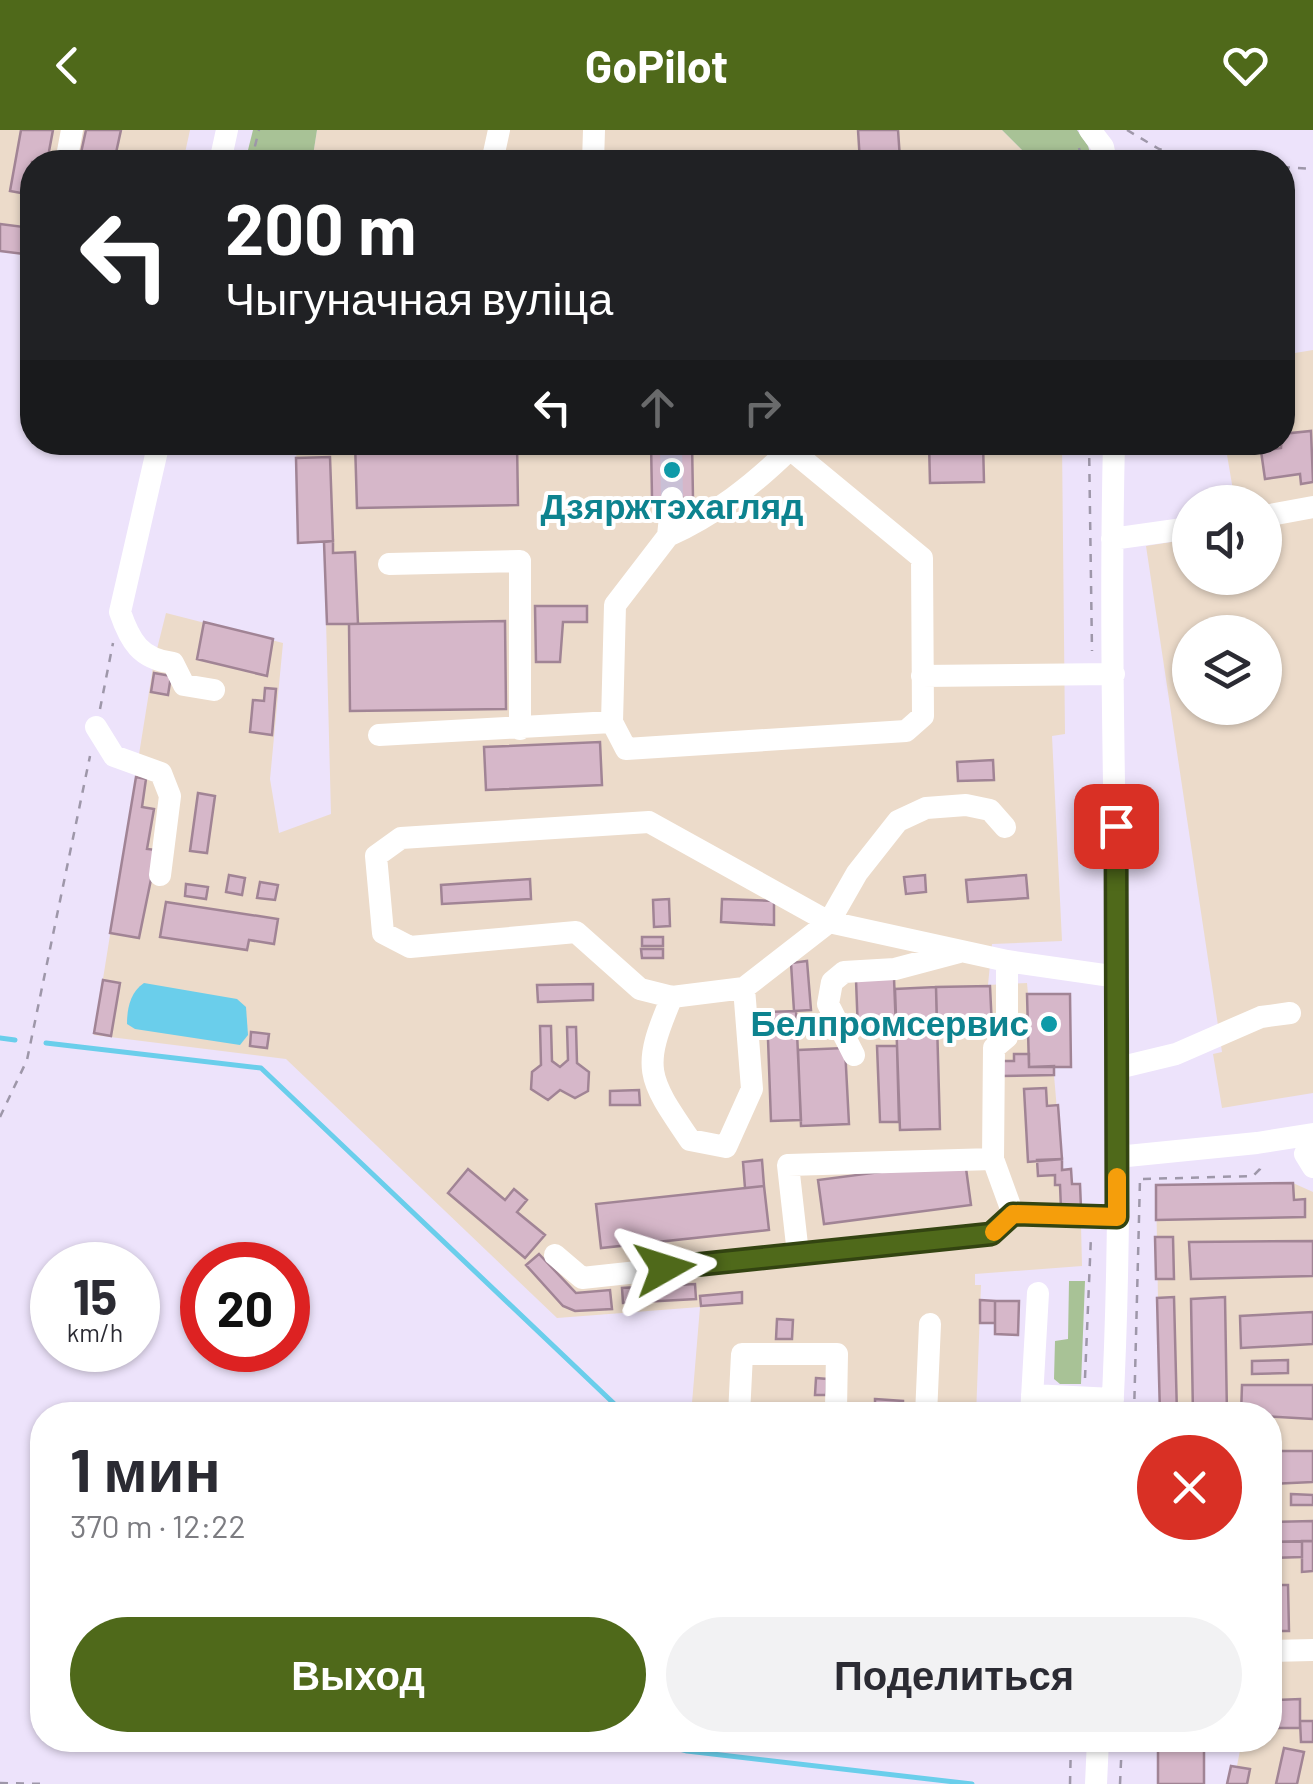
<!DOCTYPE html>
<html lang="ru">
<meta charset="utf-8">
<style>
:root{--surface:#fff;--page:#f2f2f3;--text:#2b2b33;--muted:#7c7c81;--accent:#4f691a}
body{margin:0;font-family:Barlow,sans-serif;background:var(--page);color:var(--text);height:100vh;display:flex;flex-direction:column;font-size:38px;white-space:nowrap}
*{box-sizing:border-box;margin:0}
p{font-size:32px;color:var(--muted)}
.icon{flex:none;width:55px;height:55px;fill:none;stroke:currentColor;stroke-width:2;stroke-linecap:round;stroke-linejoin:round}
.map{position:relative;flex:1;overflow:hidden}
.drawer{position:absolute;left:30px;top:1272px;width:1252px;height:350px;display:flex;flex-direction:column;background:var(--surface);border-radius:40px;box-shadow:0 2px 8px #0004}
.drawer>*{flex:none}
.banner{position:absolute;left:20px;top:20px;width:1275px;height:305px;border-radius:40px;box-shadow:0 2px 8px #0004;background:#202124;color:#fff;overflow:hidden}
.tools{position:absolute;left:1172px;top:355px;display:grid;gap:20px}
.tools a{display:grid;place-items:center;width:110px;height:110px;border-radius:50%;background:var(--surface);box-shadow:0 2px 8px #0004;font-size:50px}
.speed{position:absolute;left:30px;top:1112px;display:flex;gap:20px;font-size:50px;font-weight:700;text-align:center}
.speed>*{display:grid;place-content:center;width:130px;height:130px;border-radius:50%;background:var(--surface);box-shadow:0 2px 8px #0004;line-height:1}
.speed small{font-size:25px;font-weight:400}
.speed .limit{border:15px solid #d22;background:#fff;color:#111}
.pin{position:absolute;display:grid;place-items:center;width:85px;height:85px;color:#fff;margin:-42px;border-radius:20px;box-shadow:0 5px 15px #0006}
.me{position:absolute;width:110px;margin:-55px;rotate:84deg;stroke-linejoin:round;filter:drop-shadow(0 0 8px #0008)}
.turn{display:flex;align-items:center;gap:35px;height:210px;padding:0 40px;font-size:45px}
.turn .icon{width:130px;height:130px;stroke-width:2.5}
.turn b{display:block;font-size:70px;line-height:85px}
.lanes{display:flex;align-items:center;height:95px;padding:0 40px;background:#0003;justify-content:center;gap:50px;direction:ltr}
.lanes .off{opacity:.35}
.round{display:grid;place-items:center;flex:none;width:105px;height:105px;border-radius:52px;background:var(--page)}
.head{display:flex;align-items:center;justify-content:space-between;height:170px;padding:0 40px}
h1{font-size:60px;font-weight:700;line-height:75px}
.action{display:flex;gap:20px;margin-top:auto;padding:20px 40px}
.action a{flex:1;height:115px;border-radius:60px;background:var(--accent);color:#fff;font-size:40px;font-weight:700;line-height:115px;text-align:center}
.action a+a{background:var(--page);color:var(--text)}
header{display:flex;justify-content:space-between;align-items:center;height:130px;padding:0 40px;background:var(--accent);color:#fff;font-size:45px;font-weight:700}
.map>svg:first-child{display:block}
.industrial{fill:#ecdbca;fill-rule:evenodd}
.green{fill:#a8c296}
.water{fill:#6aceeb}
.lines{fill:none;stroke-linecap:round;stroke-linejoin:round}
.stream{stroke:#6aceeb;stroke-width:5}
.building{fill:#d6b7c9;stroke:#a18495;stroke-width:2.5}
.minor-tunnel{stroke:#c9c0d6;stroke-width:22;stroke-dasharray:22 11;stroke-linecap:butt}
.path{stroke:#9e97a9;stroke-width:2.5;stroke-dasharray:8 8;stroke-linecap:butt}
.minor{stroke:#fff;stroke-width:22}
.route-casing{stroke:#341;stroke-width:25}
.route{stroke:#4f691a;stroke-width:18}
.slow{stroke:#f59e0b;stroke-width:18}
.culture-dot{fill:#0f9aa8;stroke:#fff;stroke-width:4}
.labels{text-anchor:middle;stroke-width:8;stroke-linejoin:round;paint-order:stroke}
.culture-label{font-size:35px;font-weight:bold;fill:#0d838f;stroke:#fff}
</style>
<header><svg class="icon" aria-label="back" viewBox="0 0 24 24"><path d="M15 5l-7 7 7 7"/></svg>GoPilot<svg class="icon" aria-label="heart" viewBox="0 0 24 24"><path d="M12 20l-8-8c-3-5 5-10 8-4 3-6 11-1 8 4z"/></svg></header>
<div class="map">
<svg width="1313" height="1654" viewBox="0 0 1313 1654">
<rect width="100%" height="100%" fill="#ede3fb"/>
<path class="industrial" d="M0,0h190l-7,32h-151v93l-32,-4z
M317,0h685l32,32h-722z
M1313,220v743l-91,15 -9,-54 9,-2 -76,-506 44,-7v39h75v-76h-30l-10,-59 57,-1 1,-87zM1190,502h75v76h-75z
M296,313h766l3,291 -13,2 10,205 -70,3 -4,41 39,-2 1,11h42l1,73 -17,-1v9l8,94h9l1,15h8l2,82 -107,8v11h6l-5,130h-285l9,-108 -143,11 -271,-259 -192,-24 60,-374 12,-48 117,30 -13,136 9,54 52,-19 -7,-272 -26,1z
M1293,1053l20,9v592h-86l4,-18h6l5,-26h28v-325h-110l-4,-230z"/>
<path class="green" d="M253,0h64l-5,32h-67z
M1002,0h75l11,16 5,16h-59z
M1069,1151h16l-4,103h-21l-6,-5 1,-38 13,-2z"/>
<path class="water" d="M144,853l93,16 9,8 2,28 -8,10 -105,-16 -8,-5c0,-15 3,-32 17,-41z"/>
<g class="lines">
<path class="stream" d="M0,908l15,2
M46,913l215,25 365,347
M647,1610l40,11 285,33"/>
</g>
<path class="building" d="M21,0h32l-6,32h-15v33l-22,-4z
M86,0h35l-7,32h-35z
M858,0h40l2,29 -40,3z
M0,94l32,4v27l-32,-4z
M1311,301l2,51 -12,2 -1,-10 -35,5 -4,-28 20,-3 1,-14z
M355,312h162l1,63 -161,3z
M651,312h41l1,56h-41z
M929,312h54l1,40 -54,1z
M330,327l3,84 -35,2 -2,-85z
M333,411v12l22,-1 3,72h-31l-3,-82z
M535,476h52v16h-24l-3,40h-24z
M505,491l1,88 -156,2 -1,-87z
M204,492l69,17 -6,37 -70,-17z
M154,543l17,3 -3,19 -17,-3z
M265,558l11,1 -4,46 -22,-3 3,-32 11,1z
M600,612l2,43 -116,5 -2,-43z
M993,630l1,20 -36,1 -1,-19z
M136,647l10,2 -4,28 12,2 -7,40 10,1 -18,88 -29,-5z
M198,663l17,3 -8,57 -17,-2z
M229,745l16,3 -3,17 -16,-3z
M925,745l1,17 -20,2 -2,-17z
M1026,745l2,23 -60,4 -2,-22z
M530,749l1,20 -89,5 -1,-19z
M260,752l18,3 -3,15 -18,-2z
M186,754l22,3 -2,12 -21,-3z
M669,769l1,27 -16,1 -1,-27z
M722,769l52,2v24l-53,-3z
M166,772l112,17 -4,25 -25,-4 -2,10 -87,-13z
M642,807h21v9h-21z
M641,819h22v9h-21z
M807,831l4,49 -17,1 -3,-48z
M894,848l2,52 -38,2 -2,-52z
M103,850l17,3 -9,53 -17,-3z
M593,854v16l-55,2 -1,-17z
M990,856l2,42 -55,2 -1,-43z
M936,857l4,142 -40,1 -5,-141z
M1027,864h43l1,73h-42z
M796,881l5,109 -30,1 -4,-109z
M540,896h11l1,35 8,6 8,-7 -1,-33h9l1,36 12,9 -1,19 -13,7 -15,-8 -12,10 -17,-11 1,-17 9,-7z
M251,902l18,2 -2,14 -17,-2z
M877,916h20l2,76h-19z
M845,918l4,76 -48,2 -3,-76z
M1014,924h15v13l25,-1v9l-52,1v-15h12z
M1046,958l1,18 11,-1 4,54 -34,3 -4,-73z
M639,960l1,15h-30v-14z
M1062,1029v11l9,-1 1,15h8l1,24 -20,1 -1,-24h-5v-10l-17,1 -1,-16z
M762,1030l2,26 -19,2 -2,-26z
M965,1031l6,44 -147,19 -6,-44z
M468,1039l37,31 9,-11 13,11 -10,12 28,23 -20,23 -77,-65z
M1293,1053l1,17 11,-1v18l-149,3v-35z
M764,1056l5,44 -168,18 -5,-44z
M1155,1107h18l1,42h-18z
M1313,1111v35l-122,3 -2,-37z
M539,1124l37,39 34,-3 2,19 -37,2 -12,-5 -37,-41z
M695,1154l1,15 -73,4 -1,-15z
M742,1162v11l-41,3 -1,-10z
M1174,1167l3,118h-17l-3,-117z
M1225,1167l2,118h-34l-2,-116z
M980,1170l15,1v22h-15z
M995,1171h24l-1,34 -23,-1z
M1313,1182v32l-72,4 -1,-32z
M777,1189l16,1 -1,19h-16z
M1288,1230v13l-36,1v-13z
M816,1248l11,1 -1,16h-11z
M1242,1255h71v34l-72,-4z
M875,1269l28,2v14h-28z
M1270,1321h43v31l-43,2z
M1291,1364l22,1v10h-22z
M1313,1391v20l-43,1v-20z
M1302,1411h11v30l-11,1z
M1302,1411v16l-32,1v-16z
M1270,1455h18l1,46h-19z
M1300,1569v29h-22l-1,-28z
M1270,1570h7l1,28h-8z
M1300,1591h13v21h-12z
M1158,1618h46v36h-46z
M1284,1618l20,4 -7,32h-21z
M1231,1636l19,3 -3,15h-20z"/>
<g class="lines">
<path class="minor-tunnel" d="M671,312l1,56"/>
<path class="path" d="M1127,0l32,19 59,13
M1079,18l4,14
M251,32l8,-32
M1282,37l31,2
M1089,312l3,209
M100,579l13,-66
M0,987l27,-57 63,-304
M1143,1049l110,-3 7,-7 -1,-7
M1085,1248l6,-142
M1134,1285l6,-236
M0,1653l48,1
M1070,1654l1,-44
M1120,1654l2,-44"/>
<path class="minor" d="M1090,0l13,17 3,15
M66,32l6,-32
M220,32l7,-32
M492,32l7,-32
M593,32l1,-32
M159,312l-39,170c10,29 20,47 53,51l11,22 30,5
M1265,386l48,-9
M668,406c47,-21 85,-51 122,-87
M1112,409l78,-11
M389,434l131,-3v168
M922,546l192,-2
M612,592l14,27 280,-18 17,-15 -1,-158 -132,-109 2,-7
M96,597l18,29 47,17 9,23 -10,79
M379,605l233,-13 3,-117 53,-69 4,-38
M744,858l-72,9c-31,72 -25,80 18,143l36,7 26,-58 -8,-101 85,-66 28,-49 41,-52 28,-13 40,-3 24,5 15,17
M672,867l-32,-8 -64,-57 -166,15 -27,-14 -7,-77 25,-18 248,-16 180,100 178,39
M854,925l-26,-51 4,-22 12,-10 51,-3 64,-17
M1118,938l58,-14 85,-37 29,-4
M1313,1007l-8,17 8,13
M1117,1027l140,-14 56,-9
M993,1029l1,-111 13,-11v-76l111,16
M798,1124l-10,-89 205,-6 20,55
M555,1125l27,23 409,-44 22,-20 104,3
M1032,1265l81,4
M739,1285l3,-61h95l-1,55 4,6
M926,1285l4,-91
M1031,1285l7,-122
M1112,1285c17,-324 -6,-649 2,-973
M1270,1521l43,-1
M1096,1654l2,-44"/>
</g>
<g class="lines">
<g class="route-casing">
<path id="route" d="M665,1138l326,-34 22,-20 104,3 -1,-391"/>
</g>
<use href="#route" class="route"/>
<path class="slow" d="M994,1102l19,-18 104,3v-40"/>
</g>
<g class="culture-dot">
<circle cx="672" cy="340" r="10"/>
<circle cx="1049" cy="894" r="10"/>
</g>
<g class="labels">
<g class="culture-label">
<text x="672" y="389">Дзяржтэхагляд</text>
<text x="1029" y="906" text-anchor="end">Белпромсервис</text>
</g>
</g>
</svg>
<div class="tools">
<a><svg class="icon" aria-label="sound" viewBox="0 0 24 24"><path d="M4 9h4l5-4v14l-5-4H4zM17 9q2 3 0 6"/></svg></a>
<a><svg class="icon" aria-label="layers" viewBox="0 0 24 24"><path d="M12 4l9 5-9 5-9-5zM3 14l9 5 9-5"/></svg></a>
</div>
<div class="speed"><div>15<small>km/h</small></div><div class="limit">20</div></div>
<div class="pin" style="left:1116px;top:696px;background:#d93025"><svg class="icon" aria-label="arrive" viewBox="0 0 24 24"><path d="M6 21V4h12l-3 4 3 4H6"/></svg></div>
<svg class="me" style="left:665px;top:1138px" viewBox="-20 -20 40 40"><path d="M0-17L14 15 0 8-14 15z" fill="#4f691a" stroke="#fff" stroke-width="4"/></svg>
<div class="banner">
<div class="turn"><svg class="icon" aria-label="left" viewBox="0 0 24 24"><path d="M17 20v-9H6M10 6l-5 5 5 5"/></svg><div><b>200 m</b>Чыгуначная вуліца</div></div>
<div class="lanes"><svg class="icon" aria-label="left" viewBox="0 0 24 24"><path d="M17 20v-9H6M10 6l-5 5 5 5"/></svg><svg class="icon off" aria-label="ahead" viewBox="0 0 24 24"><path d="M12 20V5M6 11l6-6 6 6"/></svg><svg class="icon off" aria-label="right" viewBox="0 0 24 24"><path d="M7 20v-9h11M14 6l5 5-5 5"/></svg></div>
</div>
<section class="drawer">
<div class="head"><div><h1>1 мин</h1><p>370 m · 12:22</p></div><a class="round" style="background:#d93025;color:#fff"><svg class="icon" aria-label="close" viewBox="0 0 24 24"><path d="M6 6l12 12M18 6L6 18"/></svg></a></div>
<div class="action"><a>Выход</a><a>Поделиться</a></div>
</section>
</div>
